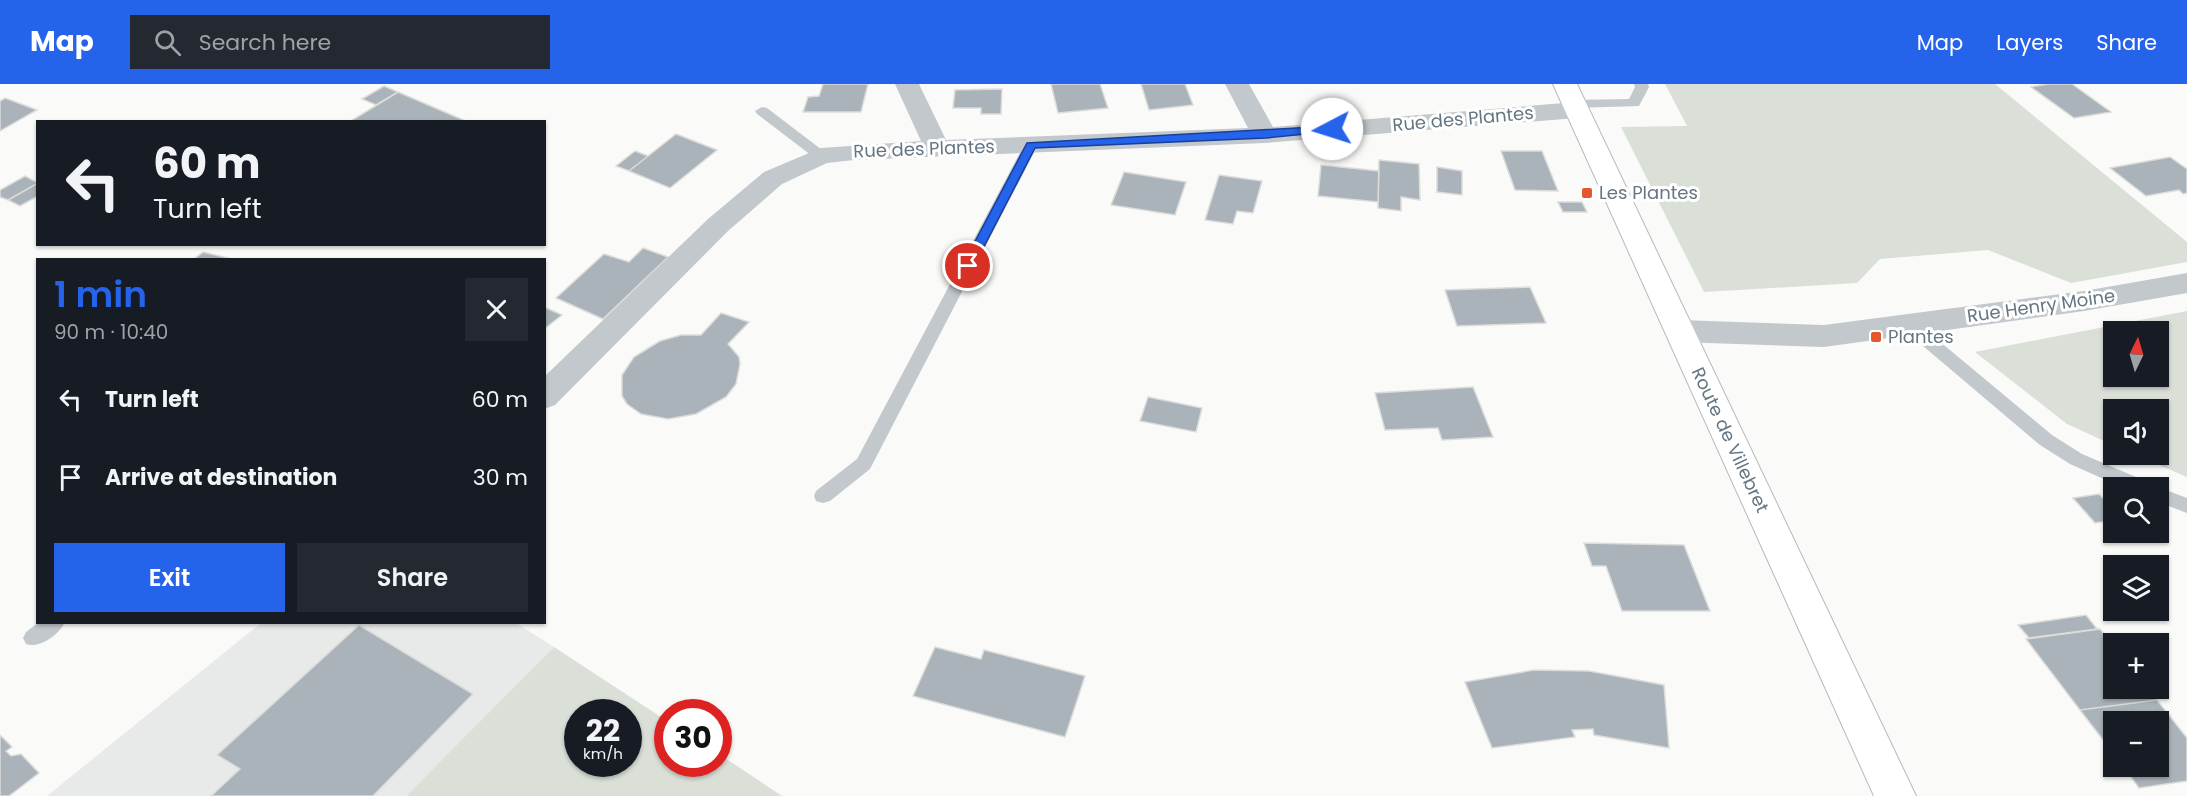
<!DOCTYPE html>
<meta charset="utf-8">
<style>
:root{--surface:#171b24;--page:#242831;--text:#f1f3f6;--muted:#9ea1a6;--accent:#2563eb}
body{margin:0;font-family:Poppins,sans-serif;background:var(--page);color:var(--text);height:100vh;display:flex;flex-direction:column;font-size:22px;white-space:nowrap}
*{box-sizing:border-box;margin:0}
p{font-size:20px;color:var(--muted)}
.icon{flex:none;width:33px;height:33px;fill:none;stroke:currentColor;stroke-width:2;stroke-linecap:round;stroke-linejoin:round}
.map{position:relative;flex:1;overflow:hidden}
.details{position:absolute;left:36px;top:174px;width:510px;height:366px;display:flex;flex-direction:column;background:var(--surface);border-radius:0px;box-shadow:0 2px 4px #0004}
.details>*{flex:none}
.hud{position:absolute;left:36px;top:36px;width:510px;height:126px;border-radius:0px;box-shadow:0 2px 4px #0004;background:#171b24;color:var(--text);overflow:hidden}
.needle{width:39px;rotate:5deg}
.fabs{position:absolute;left:2103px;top:237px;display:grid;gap:12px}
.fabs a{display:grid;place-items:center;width:66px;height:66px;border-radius:0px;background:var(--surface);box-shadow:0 2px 4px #0004;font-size:30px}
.speed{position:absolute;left:564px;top:615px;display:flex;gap:12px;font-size:30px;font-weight:700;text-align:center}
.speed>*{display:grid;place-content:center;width:78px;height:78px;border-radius:50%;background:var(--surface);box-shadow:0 2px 4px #0004;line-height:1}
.speed small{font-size:15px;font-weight:400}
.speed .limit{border:9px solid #d22;background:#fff;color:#111}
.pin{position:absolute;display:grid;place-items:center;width:51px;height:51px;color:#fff;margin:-26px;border:3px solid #fff;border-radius:50%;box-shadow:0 2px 6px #0007}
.me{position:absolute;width:66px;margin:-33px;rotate:265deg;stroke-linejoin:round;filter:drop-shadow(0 0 4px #0008)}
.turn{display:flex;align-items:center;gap:21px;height:126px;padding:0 18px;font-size:27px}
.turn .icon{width:78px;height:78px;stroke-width:2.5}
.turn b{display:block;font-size:42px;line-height:51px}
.round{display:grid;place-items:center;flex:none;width:63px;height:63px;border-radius:0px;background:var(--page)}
.head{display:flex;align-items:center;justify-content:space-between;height:102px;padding:0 18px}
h1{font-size:36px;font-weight:600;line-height:45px;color:var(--accent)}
.primary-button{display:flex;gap:12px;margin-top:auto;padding:12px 18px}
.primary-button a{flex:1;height:69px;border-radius:0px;background:var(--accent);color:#fff;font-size:24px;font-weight:600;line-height:69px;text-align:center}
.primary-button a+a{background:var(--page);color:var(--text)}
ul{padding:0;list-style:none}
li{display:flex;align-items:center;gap:18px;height:78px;padding:0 18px}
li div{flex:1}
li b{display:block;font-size:22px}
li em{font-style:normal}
header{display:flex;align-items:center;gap:36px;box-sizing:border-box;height:84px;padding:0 30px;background:var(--accent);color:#fff}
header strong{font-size:28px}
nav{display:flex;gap:33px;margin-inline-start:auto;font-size:21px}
.search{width:420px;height:54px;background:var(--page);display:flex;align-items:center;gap:15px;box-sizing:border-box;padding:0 21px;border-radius:0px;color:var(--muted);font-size:22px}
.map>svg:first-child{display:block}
.built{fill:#e8e9e9}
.green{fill:#dadfd7;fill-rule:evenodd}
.building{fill:#aab3b9;stroke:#dcdcda;stroke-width:1.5}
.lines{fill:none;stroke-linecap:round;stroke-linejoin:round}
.secondary-casing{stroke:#b3babf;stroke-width:2}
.lane{fill:#c3c8cc;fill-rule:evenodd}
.street{fill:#c3c8cc;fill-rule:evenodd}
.secondary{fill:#fff;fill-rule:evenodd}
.route{fill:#2563eb;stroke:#184099;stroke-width:1.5}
.poi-dot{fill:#e4572e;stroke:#fff;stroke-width:2}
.labels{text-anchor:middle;stroke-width:6;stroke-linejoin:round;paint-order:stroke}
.street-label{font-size:18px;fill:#657683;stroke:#fff}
.poi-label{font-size:18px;fill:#657683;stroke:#fff;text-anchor:start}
</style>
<header>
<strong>Map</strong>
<div class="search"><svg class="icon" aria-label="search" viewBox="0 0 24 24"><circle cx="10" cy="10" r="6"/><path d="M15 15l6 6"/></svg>Search here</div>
<nav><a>Map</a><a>Layers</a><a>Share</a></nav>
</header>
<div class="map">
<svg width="2187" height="712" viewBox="0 0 2187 712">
<rect width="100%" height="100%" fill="#fafaf8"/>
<path class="built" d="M261,539h255l38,24 -148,149h-359z"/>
<path class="green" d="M1665,0h330l192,158v20l-116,21 -83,-33 -108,9 -23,24 -153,9 -83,-165 66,-1z
M2187,227v166l-51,-22 22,-1v-44h-44l-1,35 -46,-21 -92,-72zM2114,248h44v44h-44z
M554,563l113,74 1,43h50l1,-10 63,42h-376zM578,628h50v52h-50z"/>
<path class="building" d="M823,0h45l-7,28h-58l5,-15 11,-1z
M1051,0h49l8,24 -50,5z
M1141,0h44l8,21 -44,5z
M2048,0h24l39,28 -37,6 -43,-31z
M384,2l14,6 -22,13 -14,-6z
M1002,5l-1,25h-20v-6h-28l2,-18z
M398,8l70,30h-119z
M5,14l32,12 -37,21v-30z
M676,50l41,16 -47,38 -41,-17z
M635,67l13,5 -19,15 -13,-5z
M1501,67h41l16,40 -43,-1z
M2170,73l17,12v24l-4,1 -4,-4 -33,6 -36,-28z
M1379,76l40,4 1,36 -19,-3v14l-23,-3z
M1321,81l58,6 -1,31 -60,-6z
M1437,83l25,4v24l-25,-3z
M1124,88l62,10 -11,33 -64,-10z
M1219,91l43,6 -9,32 -16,-2 -4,13 -28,-4z
M25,92l13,7 -30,17 -8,-3v-7z
M38,99v13l-18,10 -12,-6z
M1558,118h24l5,10h-24z
M643,164l25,9 -65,62 -47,-21 48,-44 25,8z
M203,168l33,8h-43z
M1530,203l16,36 -89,3 -12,-36z
M544,223l18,8 -18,14z
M721,229l28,9 -21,22 11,13 1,7 -4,20 -10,13 -30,17 -28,5 -27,-5 -14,-10 -5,-8v-21l12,-18 26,-16 21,-6h20z
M1473,303l20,50 -51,3 -4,-12 -53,2 -10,-37z
M1148,313l54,11 -6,24 -56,-11z
M2099,410l15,16v10l-19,3 -22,-25z
M1584,459l100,2 26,66h-88l-16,-45h-14z
M2086,531l11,14 -68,9 -11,-13z
M359,541l114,69 -100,102h-162l29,-27 -23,-14z
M2100,545l14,16v43h34l9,12 -77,10 -54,-71z
M935,563l46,12 3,-9 101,26 -20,61 -152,-41z
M1534,586l55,1 75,14 5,63 -75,-13 -1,-6 -21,1 3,7 -83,11 -27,-66z
M2157,616l30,38v43l-48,7 -16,-22h35v-44h-44v32l-34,-44z
M0,651l12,12 -6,4 5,5 10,-2 18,19 -30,23h-9z"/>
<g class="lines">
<g class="secondary-casing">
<path id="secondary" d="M1553,0h24l339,712h-42z"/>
</g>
<path class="lane" d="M1634,0h14l1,3 -10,19 -65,2 -7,-4 7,-4 55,-1 6,-12z
M762,23l5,1 59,45 2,3 -2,3h-10l-59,-45 -2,-3z
M1031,57l7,4 -168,324 -40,32 -7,2 -7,-2 -2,-5 2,-5 41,-32 167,-314z
M1909,235l6,2 137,114 30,19 68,29 2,5h-28l-54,-24 -30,-19 -137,-116 -2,-4 2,-4z
M2158,403l29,11v15l-29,-11v-14h-3z
M39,538h26c-6,13 -26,27 -39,22l-3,-6 3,-6z"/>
<path class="street" d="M895,0h24l27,56 302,-12 -23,-44h24l24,43 304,-25 9,3 4,5 -4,5 -9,3 -312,25 -411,17 -27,3 -45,21 -54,47 -173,174 -11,4v-32l164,-158 56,-47 57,-24 100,-7z
M2187,189v20l-103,18 -260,36 -144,-5 -11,-4 -4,-7 4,-7 11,-4 144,5 260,-34z"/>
<use href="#secondary" class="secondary"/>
</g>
<path class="route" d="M1332,42l4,1v4l-70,7 -231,10 -61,118 -6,4 -6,-4 65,-123z"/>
<g class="poi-dot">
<rect x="1581" y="103" width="12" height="12" rx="3"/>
<rect x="1870" y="247" width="12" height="12" rx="3"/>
</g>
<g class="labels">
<g class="street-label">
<text transform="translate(1463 35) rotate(-5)" y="6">Rue des Plantes</text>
<text transform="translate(924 65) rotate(-2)" y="6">Rue des Plantes</text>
<text transform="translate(2041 222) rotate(-8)" y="6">Rue Henry Moine</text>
<text transform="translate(1730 356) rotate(65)" y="6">Route de Villebret</text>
</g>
<g class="poi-label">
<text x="1599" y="115">Les Plantes</text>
<text x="1888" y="259">Plantes</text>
</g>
</g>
</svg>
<div class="fabs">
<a><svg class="needle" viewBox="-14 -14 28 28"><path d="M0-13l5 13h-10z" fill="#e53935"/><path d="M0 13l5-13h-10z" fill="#9ea1a6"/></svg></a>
<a><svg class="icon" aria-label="sound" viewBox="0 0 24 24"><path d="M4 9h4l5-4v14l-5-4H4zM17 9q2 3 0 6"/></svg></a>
<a><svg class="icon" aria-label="search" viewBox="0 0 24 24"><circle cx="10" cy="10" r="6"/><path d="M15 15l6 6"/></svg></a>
<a><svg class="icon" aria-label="layers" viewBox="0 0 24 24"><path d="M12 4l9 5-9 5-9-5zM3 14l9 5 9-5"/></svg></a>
<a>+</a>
<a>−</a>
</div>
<div class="speed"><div>22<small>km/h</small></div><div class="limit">30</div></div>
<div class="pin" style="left:968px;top:182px;background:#d93025"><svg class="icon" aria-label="arrive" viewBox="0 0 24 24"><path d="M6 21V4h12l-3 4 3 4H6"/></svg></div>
<svg class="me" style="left:1332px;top:45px" viewBox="-20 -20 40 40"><circle r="19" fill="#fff"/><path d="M0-13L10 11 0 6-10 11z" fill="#2563eb"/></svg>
<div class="hud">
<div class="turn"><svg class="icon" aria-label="left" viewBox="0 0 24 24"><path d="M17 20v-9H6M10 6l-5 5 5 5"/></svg><div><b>60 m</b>Turn left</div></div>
</div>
<section class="details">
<div class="head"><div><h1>1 min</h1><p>90 m · 10:40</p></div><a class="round"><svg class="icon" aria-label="close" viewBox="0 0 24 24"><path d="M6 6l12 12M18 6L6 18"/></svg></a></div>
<ul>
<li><svg class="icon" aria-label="left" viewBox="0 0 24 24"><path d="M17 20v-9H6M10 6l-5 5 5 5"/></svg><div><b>Turn left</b></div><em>60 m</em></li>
<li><svg class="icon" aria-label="arrive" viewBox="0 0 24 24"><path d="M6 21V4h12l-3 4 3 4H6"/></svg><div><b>Arrive at destination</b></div><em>30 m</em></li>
</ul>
<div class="primary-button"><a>Exit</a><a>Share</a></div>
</section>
</div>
